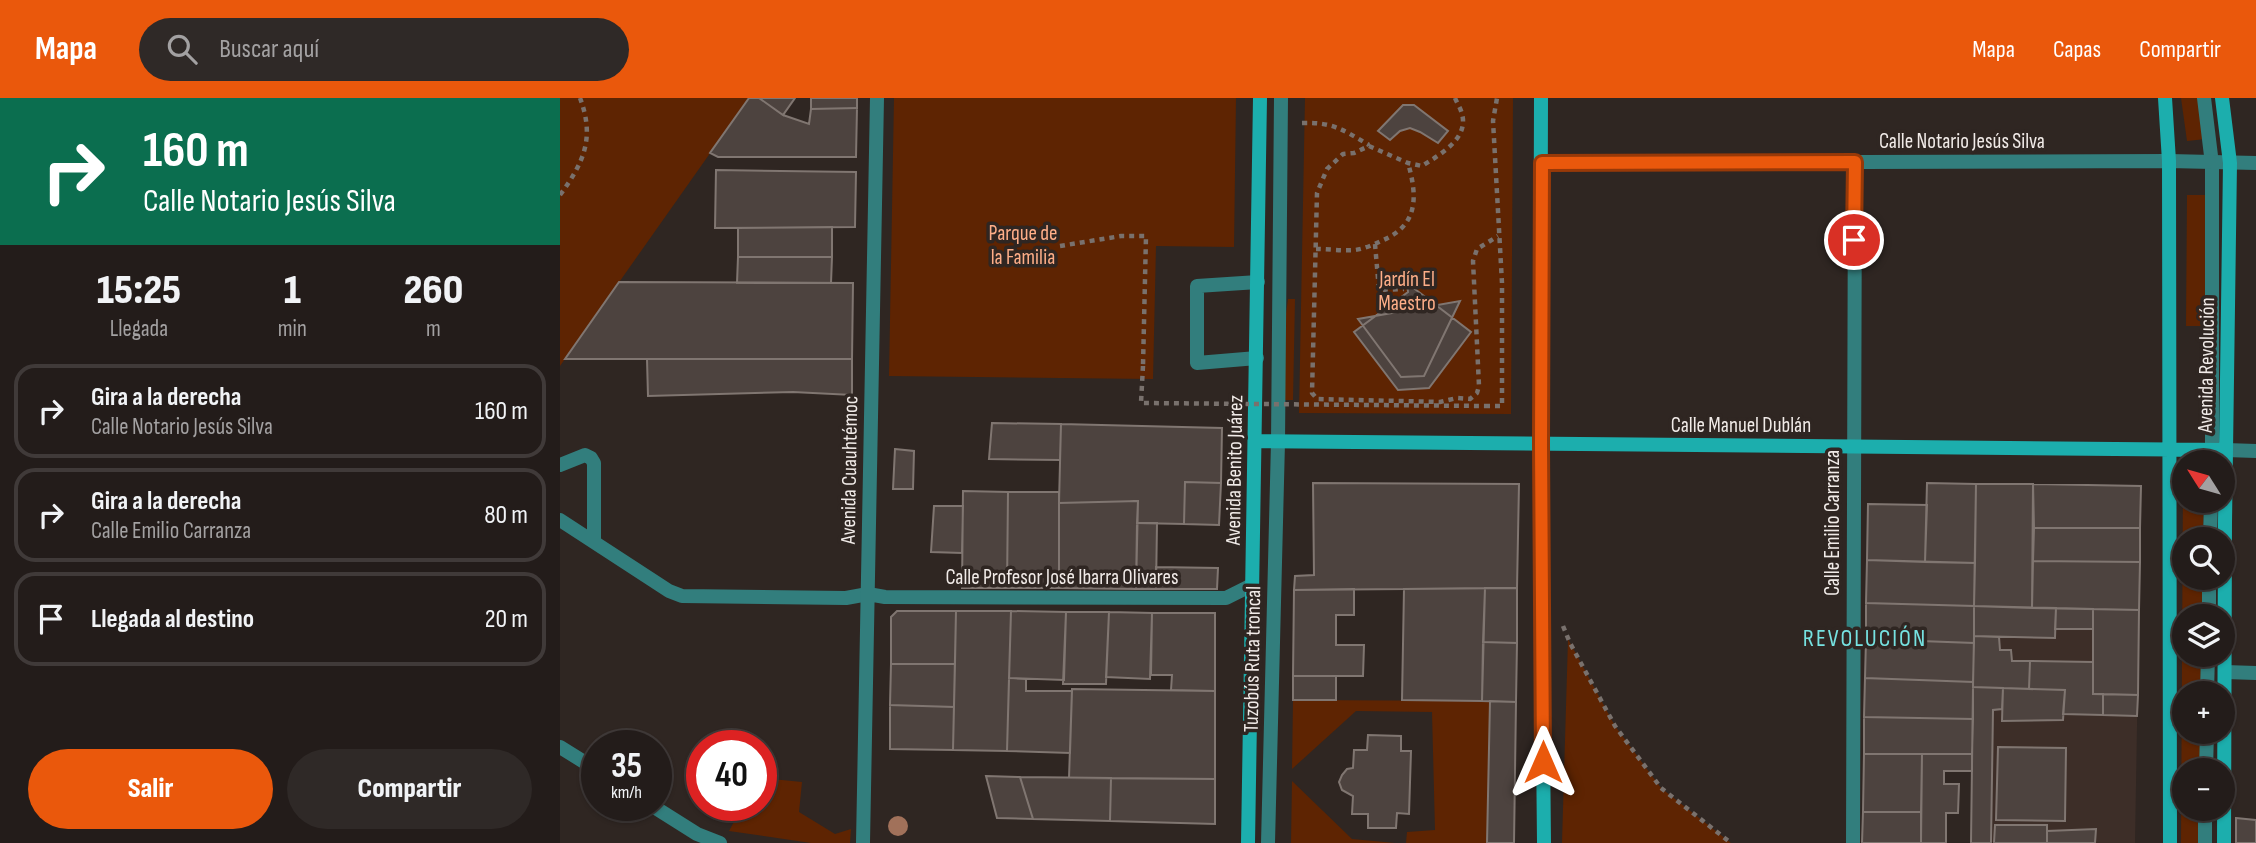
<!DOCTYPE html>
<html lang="es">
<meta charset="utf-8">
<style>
:root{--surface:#231c1a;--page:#2f2927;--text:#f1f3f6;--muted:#a3a1a2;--line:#403a39;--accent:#ea580c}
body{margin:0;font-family:"Sofia Sans Condensed",sans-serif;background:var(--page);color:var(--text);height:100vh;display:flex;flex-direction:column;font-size:26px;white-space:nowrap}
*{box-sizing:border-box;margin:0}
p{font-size:23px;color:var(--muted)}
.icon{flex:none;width:38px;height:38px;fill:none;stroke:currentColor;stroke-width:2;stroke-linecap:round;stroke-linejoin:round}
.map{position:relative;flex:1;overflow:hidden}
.sheet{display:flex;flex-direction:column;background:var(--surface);width:560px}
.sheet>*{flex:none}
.top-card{background:#0b6e4f;color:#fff;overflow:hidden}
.needle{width:46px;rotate:307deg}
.buttons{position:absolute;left:1612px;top:352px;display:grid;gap:14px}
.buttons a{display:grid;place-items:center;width:63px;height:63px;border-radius:50%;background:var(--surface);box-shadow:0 2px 5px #0004,0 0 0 2px var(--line);font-size:35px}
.speed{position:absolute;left:21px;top:632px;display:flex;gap:14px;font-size:35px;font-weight:700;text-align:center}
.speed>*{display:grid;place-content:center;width:91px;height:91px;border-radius:50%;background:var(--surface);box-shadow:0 2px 5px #0004,0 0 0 2px var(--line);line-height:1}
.speed small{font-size:18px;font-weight:400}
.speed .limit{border:10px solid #d22;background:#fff;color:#111}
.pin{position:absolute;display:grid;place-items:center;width:60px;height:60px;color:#fff;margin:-30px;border:4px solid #fff;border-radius:50%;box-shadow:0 2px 7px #0007}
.me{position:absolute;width:77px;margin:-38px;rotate:0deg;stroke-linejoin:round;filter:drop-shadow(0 0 5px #0008)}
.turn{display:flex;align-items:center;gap:24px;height:147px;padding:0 28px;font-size:32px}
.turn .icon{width:91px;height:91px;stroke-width:2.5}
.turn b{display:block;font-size:49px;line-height:60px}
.eta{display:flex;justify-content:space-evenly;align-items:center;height:119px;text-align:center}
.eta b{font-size:42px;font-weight:800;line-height:49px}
.action{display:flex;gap:14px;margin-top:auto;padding:14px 28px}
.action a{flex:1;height:80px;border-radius:42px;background:var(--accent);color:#fff;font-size:28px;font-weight:800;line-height:80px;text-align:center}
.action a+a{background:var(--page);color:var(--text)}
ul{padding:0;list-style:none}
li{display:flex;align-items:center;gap:21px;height:94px;margin:0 14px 10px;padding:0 14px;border:4px solid var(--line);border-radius:21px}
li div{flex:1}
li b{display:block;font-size:26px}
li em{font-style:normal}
header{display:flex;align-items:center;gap:42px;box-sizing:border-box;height:98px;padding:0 35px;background:var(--accent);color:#fff}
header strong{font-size:33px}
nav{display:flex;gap:38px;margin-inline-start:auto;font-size:24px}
.search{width:490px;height:63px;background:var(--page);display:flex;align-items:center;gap:18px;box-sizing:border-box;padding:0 24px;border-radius:38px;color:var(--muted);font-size:26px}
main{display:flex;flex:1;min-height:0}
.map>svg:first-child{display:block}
.built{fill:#3d2e28}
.green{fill:#5e2402}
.building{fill:#4d433f;stroke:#807671;stroke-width:2}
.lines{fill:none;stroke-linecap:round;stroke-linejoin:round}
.path{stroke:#79716d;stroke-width:4.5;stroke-dasharray:5 5;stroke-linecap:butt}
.lane{stroke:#327e7d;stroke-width:14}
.street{stroke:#327e7d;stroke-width:14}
.secondary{stroke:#1caead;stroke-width:14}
.path-bridge{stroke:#79716d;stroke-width:4.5;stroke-dasharray:5 5;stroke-linecap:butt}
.tree{fill:#a1715a}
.route-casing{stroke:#983908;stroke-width:18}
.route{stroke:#ea580c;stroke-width:12}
.labels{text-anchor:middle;stroke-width:7;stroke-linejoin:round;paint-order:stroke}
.street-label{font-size:21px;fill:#f1ebe8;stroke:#2f2622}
.park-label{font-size:21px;fill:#feae88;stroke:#2f2622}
.quarter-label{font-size:24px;letter-spacing:2px;fill:#76e2e1;stroke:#2f2622}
</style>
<header>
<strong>Mapa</strong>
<div class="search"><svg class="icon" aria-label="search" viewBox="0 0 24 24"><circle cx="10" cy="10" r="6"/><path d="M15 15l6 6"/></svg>Buscar aquí</div>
<nav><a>Mapa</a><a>Capas</a><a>Compartir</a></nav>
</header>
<main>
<section class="sheet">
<div class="top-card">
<div class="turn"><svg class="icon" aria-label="right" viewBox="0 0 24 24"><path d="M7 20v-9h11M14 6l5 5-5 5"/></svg><div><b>160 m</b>Calle Notario Jesús Silva</div></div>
</div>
<div class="eta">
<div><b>15:25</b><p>Llegada</p></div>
<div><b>1</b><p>min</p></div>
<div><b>260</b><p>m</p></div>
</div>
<ul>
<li><svg class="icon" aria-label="right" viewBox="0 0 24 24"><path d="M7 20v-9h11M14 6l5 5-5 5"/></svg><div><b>Gira a la derecha</b><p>Calle Notario Jesús Silva</p></div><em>160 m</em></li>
<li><svg class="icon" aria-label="right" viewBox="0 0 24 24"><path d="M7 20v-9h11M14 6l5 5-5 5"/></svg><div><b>Gira a la derecha</b><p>Calle Emilio Carranza</p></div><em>80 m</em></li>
<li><svg class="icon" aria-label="arrive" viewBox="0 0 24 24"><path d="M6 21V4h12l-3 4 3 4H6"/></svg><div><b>Llegada al destino</b></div><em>20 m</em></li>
</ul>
<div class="action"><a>Salir</a><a>Compartir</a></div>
</section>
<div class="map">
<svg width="1696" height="745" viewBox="0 0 1696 745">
<rect width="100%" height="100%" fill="#2f2622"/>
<path class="built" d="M1414,509l165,3 -4,233h-164z"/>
<path class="green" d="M0,0h189l-189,268z
M334,0h342l-2,149 -78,-1 -3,133 -264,-3z
M745,0h208l-2,316 -212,-1z
M1621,0h19l6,41 -19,2z
M1627,97h19l-1,131h-19z
M728,201h7l-2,101h-11l1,-65z
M1623,381l1,21 20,1 -1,38h-19v39h19v38h-19v38l19,1 -1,38h-18v39h18v38h-18v38l18,1v34h-21z
M1008,541l47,87 46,62 70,55h-169z
M733,602l197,1 -3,142h-81l1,-11 28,-2 -3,-118 -76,-1 -64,58z
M201,680l41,4 -3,30 36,22 16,-5 -1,14h-39l-82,-12 14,-26h18z
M732,683l60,58 43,4h-104z"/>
<path class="building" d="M189,0h10l24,17 26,9 2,-15 46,-1 -1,49h-138l-8,-4z
M199,0h36l-12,17z
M251,0h46v10l-46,1z
M843,7h11l34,26 -10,12 -18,-11 -10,-4 -10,3 -10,9 -12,-9z
M156,72l140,2 -1,55 -140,1z
M272,129v30h-94v-29z
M178,159h94l-1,26h-94z
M59,184l234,1 -1,76h-287z
M847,185l64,49 -42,56 -31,2 -44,-58 54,-40z
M900,203l-36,75 -23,1 -43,-58z
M87,261h205v36l-59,-3 -145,4z
M432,325l69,1 -1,36 -71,-1z
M501,326l161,4 -1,55 -36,-1 -1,42 -47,-1 1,-22 -79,2z
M335,351l19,2 -1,38h-20z
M625,384l36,1 -2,42 -35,-1z
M753,385l206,1 -2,104 -223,2 1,-14 19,-1z
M1367,385l49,1 -1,79 -50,-1z
M1416,386h57l-1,124 -58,-2z
M1473,386l108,2 -1,42h-106z
M403,393l45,1 -1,96h-45z
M448,394h51v96h-52z
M578,403l-2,88 -77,-1v-85z
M1308,406l59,1 -2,57 -58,-2z
M374,408h29l-1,47 -31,-1z
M577,425h20l-1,66h-20z
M1474,430h106v34l-107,-1z
M1307,462l108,3 -1,43 -108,-3z
M1473,463l107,1 -1,48 -107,-2z
M596,469l62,1 -1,21h-61z
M925,490l-3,113 -80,-1 2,-111z
M925,490h32v55l-34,-1z
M794,491v26h-18v30h28l-1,31h-70l1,-86z
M1306,505l108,3v37l-108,-4z
M1414,508l82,2 -1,30 -81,-2z
M1496,510l37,1v20h-38z
M1533,511l46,1 -1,85 -45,-1z
M337,513h59l-1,53h-64v-47z
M396,513h55l-4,140 -54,-1z
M451,513l55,1 -2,68 -55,-2z
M506,514h43l-3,72h-43z
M549,514l43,1 -2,66 -44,-2z
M592,515h63v78l-44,-1 1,-15h-21z
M1414,538l25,1 1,13h11l1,11h18l-1,28 -56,-2z
M1306,541l108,4 -1,39 -108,-4z
M923,544l34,1 -1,59 -34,-1z
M1470,563l63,1v32h10v21l-40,-1 2,-24 -36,-1z
M331,566h64l-1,43 -64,-2z
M733,578h43v24h-43z
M449,580l17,1v12h46l-2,62 -63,-2z
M1305,580l108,4v37l-109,-2z
M1413,589l30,1 -1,21 -9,1 -2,133h-20z
M1443,590l62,2 -2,30 -61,1z
M512,591l143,2v88l-146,-1z
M1543,596l35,1 -1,21 -34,-1z
M930,603l26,1 -2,141h-27z
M330,607l64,2 -1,43 -63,-1z
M1304,619l109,2 -1,35h-108z
M808,637l33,1v15h10l-2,63 -12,-1 -1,15h-28v-14h-16l1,-18 -11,-6 -3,-8 3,-7 5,-6 6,-1 1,-18h13z
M1438,649l68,1 -1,73 -69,-1z
M1304,656h58l-1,58h-58z
M1362,656h50v17h-28v13h15l-1,29h-12v30h-25z
M426,678l34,1 13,42 -36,-1z
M460,679l91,1 -1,43 -77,-2z
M551,680l104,1v45l-105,-3z
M1303,714h58v31h-59z
M1676,720l20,2v23h-20z
M1435,727h52v18h-53z
M1536,731l-1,14h-48v-12z"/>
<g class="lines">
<path class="path" d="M895,0c2,5 6,11 7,16 7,25 -23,41 -40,52l-14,-3 -39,-17 -15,7 -11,1 -16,15 -10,24 -5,200 5,6 123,3 17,-4 13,1 7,-6 2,-7 -6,-125 4,-12 21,-13
M742,25c32,-1 41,7 67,22
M0,97c24,-33 35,-57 20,-97
M815,146l4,46 25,-1
M500,148l61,-10h25l-3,130
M756,151c12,0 26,2 39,1 8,-1 18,-5 26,-9 37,-15 37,-43 27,-78
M925,308h17v-123l-9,-162 4,-23
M1003,528l7,17 45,83 46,62 70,55"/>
<path class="lane" d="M1644,0l8,66v298
M697,260l-60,5v-77l61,-4
M0,367l25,-10 6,3 3,5v79
M0,422l109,71 13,5 164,2 22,-4
M1650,441l1,-39
M1649,518v-38
M1647,595l1,-39
M0,649l37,23
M1646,672l1,-38
M91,707l46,29 23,9
M708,745l10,-401 3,-344
M1645,745v-35"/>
<path class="street" d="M982,65l627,-2 87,2
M1666,352l30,1
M308,496l17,3 341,1 26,-13
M1665,574l31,1
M303,745l14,-745
M1293,745l2,-681"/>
<path class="secondary" d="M981,0l-1,347 4,398
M1605,0l4,63 1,682
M1662,0l8,65 -5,360 -1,320
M696,343l970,9
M688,745l12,-745"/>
<path class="path-bridge" d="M583,268l-2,37 344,3"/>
</g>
<circle class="tree" cx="338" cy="728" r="10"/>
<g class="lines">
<g class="route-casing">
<path id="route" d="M983,664l-2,-317 1,-282 313,-1 -1,78"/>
</g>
<use href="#route" class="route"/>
</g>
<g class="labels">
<g class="street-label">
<text x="1402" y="50">Calle Notario Jesús Silva</text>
<text transform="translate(1646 267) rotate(-89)" y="7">Avenida Revolución</text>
<text x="1181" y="334">Calle Manuel Dublán</text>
<text transform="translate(289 372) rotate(-89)" y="7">Avenida Cuauhtémoc</text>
<text transform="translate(674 372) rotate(-89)" y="7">Avenida Benito Juárez</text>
<text transform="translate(1272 425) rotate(-90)" y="7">Calle Emilio Carranza</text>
<text x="502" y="486">Calle Profesor José Ibarra Olivares</text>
<text transform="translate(692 561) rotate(-89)" y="7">Tuzobús Ruta troncal</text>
</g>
<g class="park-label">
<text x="463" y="142">Parque de<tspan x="463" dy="24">la Familia</tspan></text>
<text x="847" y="188">Jardín El<tspan x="847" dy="24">Maestro</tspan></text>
</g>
<g class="quarter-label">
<text x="1305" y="548">REVOLUCIÓN</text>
</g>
</g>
</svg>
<div class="buttons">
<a><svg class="needle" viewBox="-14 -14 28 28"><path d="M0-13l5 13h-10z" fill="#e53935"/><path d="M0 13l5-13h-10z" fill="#a3a1a2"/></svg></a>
<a><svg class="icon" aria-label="search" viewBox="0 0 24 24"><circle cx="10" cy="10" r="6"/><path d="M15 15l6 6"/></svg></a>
<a><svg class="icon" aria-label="layers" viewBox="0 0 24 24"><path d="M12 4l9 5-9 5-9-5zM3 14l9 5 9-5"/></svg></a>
<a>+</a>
<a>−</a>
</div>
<div class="speed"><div>35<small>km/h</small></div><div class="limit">40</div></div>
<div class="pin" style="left:1294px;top:142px;background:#d93025"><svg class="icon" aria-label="arrive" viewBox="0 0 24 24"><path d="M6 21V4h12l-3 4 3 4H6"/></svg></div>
<svg class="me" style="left:983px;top:664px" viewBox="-20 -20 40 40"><path d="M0-17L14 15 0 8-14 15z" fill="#ea580c" stroke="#fff" stroke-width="4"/></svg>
</div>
</main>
